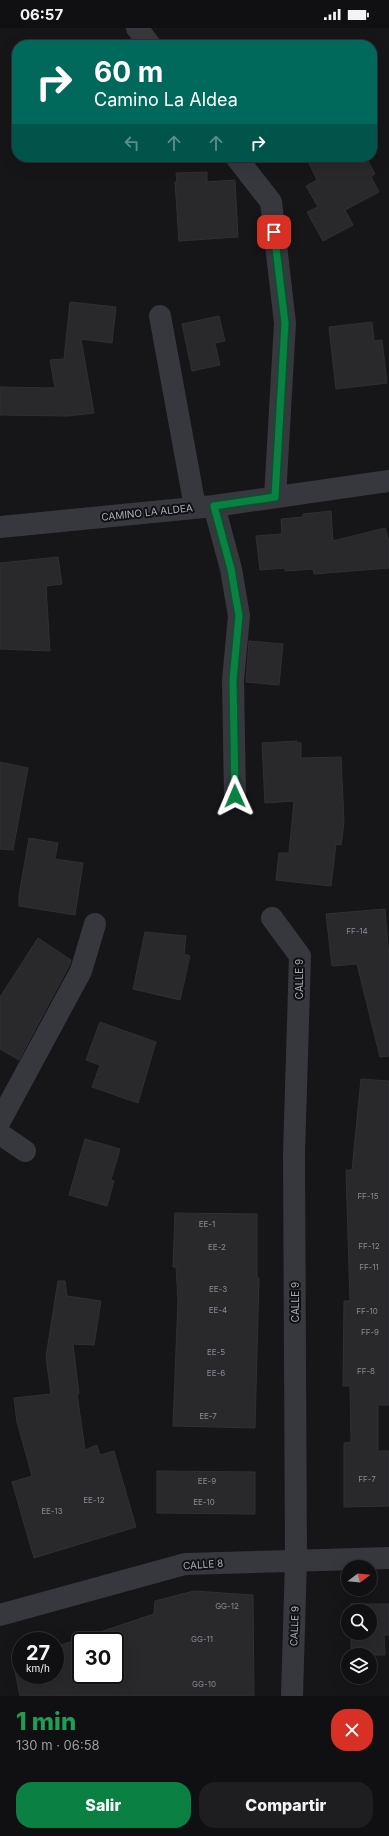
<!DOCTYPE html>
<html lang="es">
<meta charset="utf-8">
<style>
:root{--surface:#101012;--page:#1e1e20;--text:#f1f3f6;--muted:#9c9d9f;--line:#303032;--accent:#0b8043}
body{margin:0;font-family:Inter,sans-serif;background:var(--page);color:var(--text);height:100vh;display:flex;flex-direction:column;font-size:15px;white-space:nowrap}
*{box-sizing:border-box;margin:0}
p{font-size:13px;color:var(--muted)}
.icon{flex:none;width:22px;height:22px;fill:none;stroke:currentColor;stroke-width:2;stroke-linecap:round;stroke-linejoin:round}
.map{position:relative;height:1668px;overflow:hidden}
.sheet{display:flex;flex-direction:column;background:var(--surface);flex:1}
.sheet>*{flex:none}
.hud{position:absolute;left:12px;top:12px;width:365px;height:122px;border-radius:16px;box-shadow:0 4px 16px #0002,0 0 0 1px var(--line);background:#00695c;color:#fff;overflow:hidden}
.needle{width:26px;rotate:74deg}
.tools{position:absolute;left:341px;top:1532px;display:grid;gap:8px}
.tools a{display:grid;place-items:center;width:36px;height:36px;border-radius:50%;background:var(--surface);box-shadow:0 4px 16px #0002,0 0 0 1px var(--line);font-size:20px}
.speed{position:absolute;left:12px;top:1604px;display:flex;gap:8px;font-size:20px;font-weight:700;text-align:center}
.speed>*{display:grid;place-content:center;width:52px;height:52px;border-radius:50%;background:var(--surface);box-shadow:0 4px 16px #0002,0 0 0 1px var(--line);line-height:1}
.speed small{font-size:10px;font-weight:400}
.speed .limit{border:2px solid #111;border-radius:6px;background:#fff;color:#111}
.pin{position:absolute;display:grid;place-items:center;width:34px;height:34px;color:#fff;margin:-17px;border-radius:8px;box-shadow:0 2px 6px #0006}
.me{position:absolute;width:44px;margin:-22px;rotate:359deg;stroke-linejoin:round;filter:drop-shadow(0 0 3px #0008)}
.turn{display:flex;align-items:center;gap:14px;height:84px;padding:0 16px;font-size:18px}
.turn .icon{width:52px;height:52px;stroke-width:2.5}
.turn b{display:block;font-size:28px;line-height:34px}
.lanes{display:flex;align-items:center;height:38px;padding:0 16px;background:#0003;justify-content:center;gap:20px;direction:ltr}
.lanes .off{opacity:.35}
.round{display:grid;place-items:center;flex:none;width:42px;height:42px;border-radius:16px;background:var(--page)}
.overview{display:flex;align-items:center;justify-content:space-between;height:68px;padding:0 16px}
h1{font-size:24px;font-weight:800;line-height:30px;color:#1e9e55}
.cta{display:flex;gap:8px;margin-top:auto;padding:8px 16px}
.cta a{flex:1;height:46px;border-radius:16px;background:var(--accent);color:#fff;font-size:16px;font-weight:800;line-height:46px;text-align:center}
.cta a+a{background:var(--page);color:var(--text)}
.status{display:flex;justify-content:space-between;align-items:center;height:28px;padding:0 20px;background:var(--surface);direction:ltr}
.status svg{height:11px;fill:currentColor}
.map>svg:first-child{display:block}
.building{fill:#29292c;stroke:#303034;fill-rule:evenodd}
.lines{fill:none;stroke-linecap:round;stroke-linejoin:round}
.minor{stroke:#37383d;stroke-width:22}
.route-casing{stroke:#07532c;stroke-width:10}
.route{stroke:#0b8043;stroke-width:7}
.labels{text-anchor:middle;stroke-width:4;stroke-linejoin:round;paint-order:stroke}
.number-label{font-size:8px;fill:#888b94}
.street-label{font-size:10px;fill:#a8adb8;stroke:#111113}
</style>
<div class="status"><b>06:57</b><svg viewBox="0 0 49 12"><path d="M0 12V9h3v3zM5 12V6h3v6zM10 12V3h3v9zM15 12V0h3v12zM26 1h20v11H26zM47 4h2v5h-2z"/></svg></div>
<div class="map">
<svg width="389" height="1668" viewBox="0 0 389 1668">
<rect width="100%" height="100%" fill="#161618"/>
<path class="building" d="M306,129h60l9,17 -4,3 8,15 -34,18 8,15 -30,16 -16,-29 11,-5 -12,-21 11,-6z
M207,144v10l28,-2 3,57 -59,4 -4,-59h2l-1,-9z
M70,274l46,5 -4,36 -31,-4 13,74 -26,3 -68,-1v-28l55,1 -5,-28 14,-1z
M219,288l6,25 -10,2 5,22 -28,6 -10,-47z
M372,294l2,19 8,-1 5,43 -51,6 -7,-62z
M331,483l2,30 52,-13 4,14v26l-75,6 -1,-5 -28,2v-3l-25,2 -4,-34 26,-2 -1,-15 22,-2v-3z
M58,529l4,27 -16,2 4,65 -50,-2v-86z
M249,613l34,3 -4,41 -33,-3z
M297,713v2h4v15l40,-1 3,65 -3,23 -5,-1 -5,42 -55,-6 3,-27h10l5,-52 -29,2 -3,-60z
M0,734l28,6 -15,82 -13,-1z
M29,810l29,5 -3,16 28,4 -8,52 -56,-9v-11z
M385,881l4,48v99l-9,1 -23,-93 -25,2 -6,-52z
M145,904l41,4 -2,18 6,2 -10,44 -47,-11z
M38,910l33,22 -2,6 -50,94 -19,-11v-52z
M100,994l56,20 -18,61 -46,-16 8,-22 -14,-5z
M361,1051l28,2v324h-11v46h11v55l-45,1v-64l7,-1 -1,-56h-7l1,-85h6l-4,-131h6z
M85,1111l35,10 -9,31 3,1 -7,25 -38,-11z
M175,1185l82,1v64h2l-4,150 -82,-2 5,-126 -2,-33h-3z
M58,1253h7l2,15 34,5 -7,44 -21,-1 6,50h-2l8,56 12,-5 3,10 14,-4 22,76 -102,31 -22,-76 20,-6 -15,-54 -3,-24 37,-4 -5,-37z
M157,1443l98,1v42l-98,-1z
M194,1563l59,4 1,101h-234l-8,-40 9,-2v21h34v-28l99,-33 1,-13zM81,1613h34v34h-34z
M351,1576h38v31h-5l1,20h-34v-22h19v-22h-19z"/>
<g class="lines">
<path class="minor" d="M137,0l13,17
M236,129l35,45 14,121 -10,174
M160,288l35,191
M214,478l17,63 8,47 -6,64 2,116
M0,499l214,-21 175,-25
M272,890l28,38 -6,198 2,406 -4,136
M0,1093l81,-150 14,-47
M0,1106l25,17
M0,1587l185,-51 204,-6"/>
</g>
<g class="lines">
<g class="route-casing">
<path id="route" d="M235,768l-2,-116 6,-64 -8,-47 -17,-63 61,-9 10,-174 -11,-91"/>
</g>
<use href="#route" class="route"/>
</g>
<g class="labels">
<g class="number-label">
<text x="357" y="906">FF-14</text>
<text x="368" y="1171">FF-15</text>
<text x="207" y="1199">EE-1</text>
<text x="369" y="1221">FF-12</text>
<text x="217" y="1222">EE-2</text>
<text x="369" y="1242">FF-11</text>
<text x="218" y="1264">EE-3</text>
<text x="218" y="1285">EE-4</text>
<text x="367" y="1286">FF-10</text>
<text x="370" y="1307">FF-9</text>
<text x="216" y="1327">EE-5</text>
<text x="366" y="1346">FF-8</text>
<text x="216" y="1348">EE-6</text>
<text x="208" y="1391">EE-7</text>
<text x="367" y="1454">FF-7</text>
<text x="207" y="1456">EE-9</text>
<text x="94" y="1475">EE-12</text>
<text x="204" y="1477">EE-10</text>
<text x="52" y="1486">EE-13</text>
<text x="227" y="1581">GG-12</text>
<text x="202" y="1614">GG-11</text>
<text x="204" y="1659">GG-10</text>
</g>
<g class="street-label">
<text transform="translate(147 484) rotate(-6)" y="4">CAMINO LA ALDEA</text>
<text transform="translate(299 951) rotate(-90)" y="4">CALLE 9</text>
<text transform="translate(295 1274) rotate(-90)" y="4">CALLE 9</text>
<text transform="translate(203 1536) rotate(-4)" y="4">CALLE 8</text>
<text transform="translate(294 1598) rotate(-88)" y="4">CALLE 9</text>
</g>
</g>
</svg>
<div class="tools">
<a><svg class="needle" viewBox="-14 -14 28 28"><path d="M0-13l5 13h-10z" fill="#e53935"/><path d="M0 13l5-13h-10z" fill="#9c9d9f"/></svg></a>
<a><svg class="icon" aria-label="search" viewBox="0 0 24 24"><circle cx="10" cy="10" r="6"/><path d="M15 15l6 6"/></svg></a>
<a><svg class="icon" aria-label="layers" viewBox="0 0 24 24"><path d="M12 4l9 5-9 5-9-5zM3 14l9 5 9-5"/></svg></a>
</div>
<div class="speed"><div>27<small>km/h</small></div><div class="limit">30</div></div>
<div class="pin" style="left:274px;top:204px;background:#d93025"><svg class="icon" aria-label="arrive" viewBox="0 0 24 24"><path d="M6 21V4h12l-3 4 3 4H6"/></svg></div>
<svg class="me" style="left:235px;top:768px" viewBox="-20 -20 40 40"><path d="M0-17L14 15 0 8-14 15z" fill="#0b8043" stroke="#fff" stroke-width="4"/></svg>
<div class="hud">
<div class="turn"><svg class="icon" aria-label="right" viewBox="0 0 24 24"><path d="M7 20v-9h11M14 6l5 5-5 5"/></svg><div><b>60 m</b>Camino La Aldea</div></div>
<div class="lanes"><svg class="icon off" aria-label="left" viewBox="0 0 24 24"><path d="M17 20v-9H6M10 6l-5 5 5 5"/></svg><svg class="icon off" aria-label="ahead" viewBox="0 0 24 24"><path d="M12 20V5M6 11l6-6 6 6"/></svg><svg class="icon off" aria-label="ahead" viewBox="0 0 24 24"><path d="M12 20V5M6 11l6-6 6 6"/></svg><svg class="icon" aria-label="right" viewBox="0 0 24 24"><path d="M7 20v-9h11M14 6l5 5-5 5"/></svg></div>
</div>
</div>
<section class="sheet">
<div class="overview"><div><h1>1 min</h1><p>130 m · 06:58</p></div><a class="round" style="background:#d93025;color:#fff"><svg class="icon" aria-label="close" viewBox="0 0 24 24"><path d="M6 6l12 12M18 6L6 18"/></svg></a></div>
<div class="cta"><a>Salir</a><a>Compartir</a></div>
</section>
